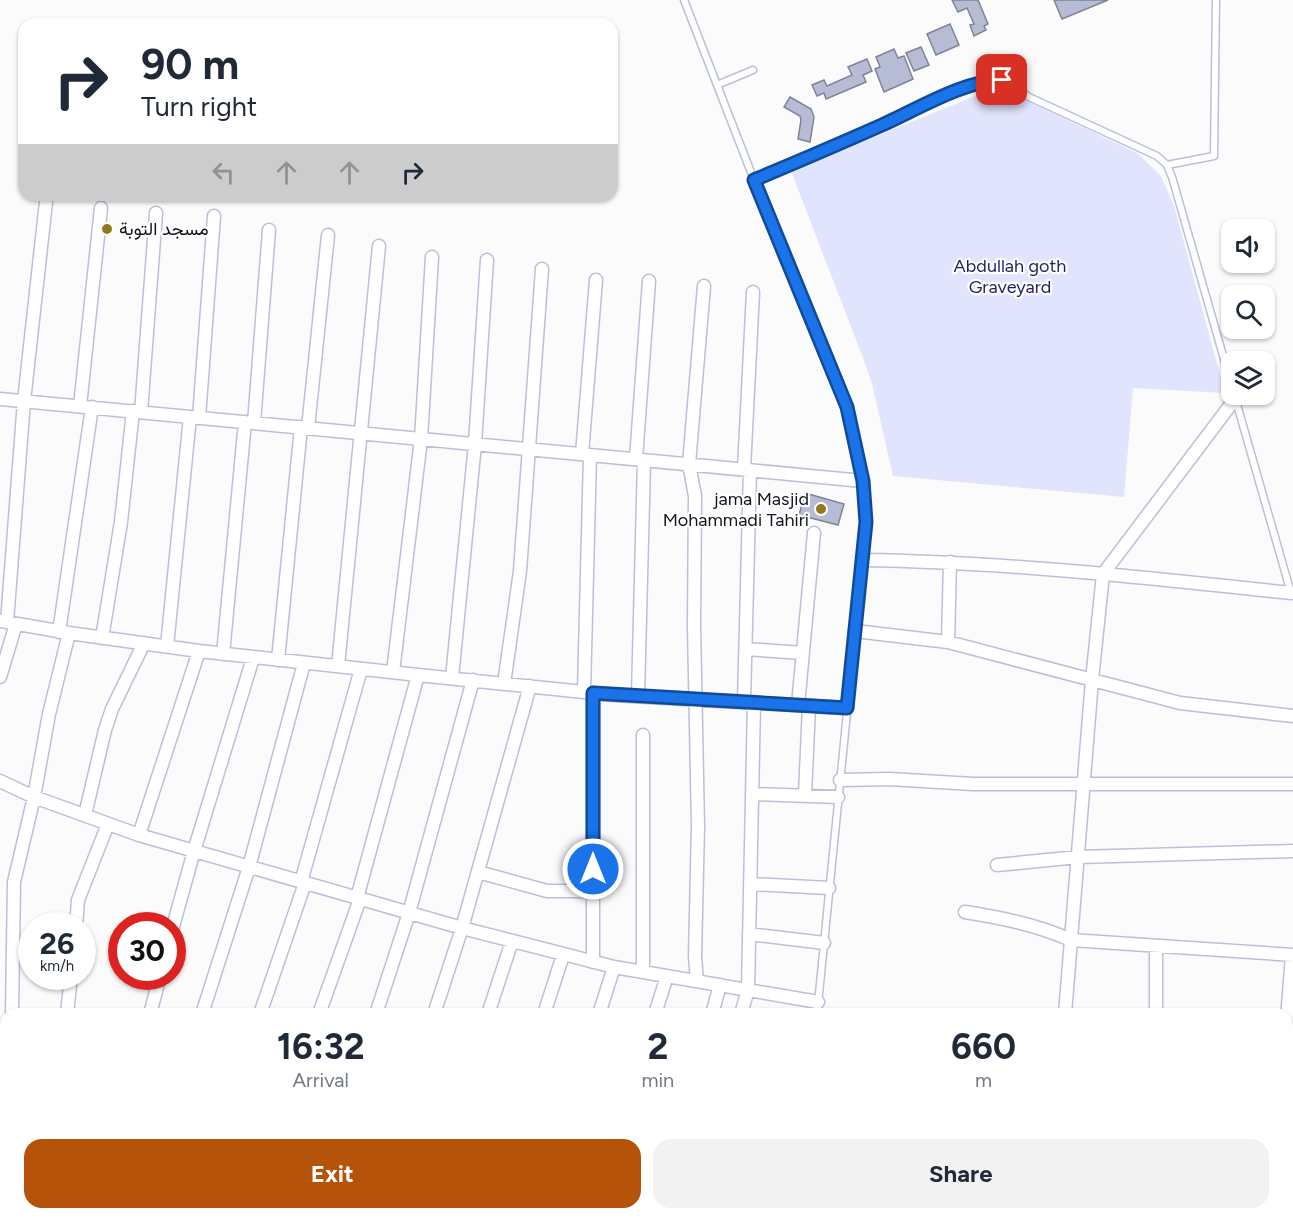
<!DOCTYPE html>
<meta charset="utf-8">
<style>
:root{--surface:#fff;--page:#f2f2f3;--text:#1f2937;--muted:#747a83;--accent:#b45309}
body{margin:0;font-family:Figtree,Vazirmatn,sans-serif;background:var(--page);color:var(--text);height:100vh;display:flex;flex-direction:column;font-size:22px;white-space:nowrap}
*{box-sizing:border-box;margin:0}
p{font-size:20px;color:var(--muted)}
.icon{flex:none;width:33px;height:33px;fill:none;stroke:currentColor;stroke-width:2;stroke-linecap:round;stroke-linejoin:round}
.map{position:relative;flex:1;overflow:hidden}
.side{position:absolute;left:0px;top:1008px;width:1293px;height:212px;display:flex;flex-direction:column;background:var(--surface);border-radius:18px 18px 0 0;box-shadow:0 2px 4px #0004}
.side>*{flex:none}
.hud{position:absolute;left:18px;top:18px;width:600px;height:183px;border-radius:18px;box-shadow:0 2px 4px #0004;background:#fff;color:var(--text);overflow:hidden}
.fabs{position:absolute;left:1221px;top:219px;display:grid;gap:12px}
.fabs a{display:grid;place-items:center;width:54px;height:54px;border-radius:12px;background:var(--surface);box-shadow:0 2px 4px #0004;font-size:30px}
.speed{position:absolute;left:18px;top:912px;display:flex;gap:12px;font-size:30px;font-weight:700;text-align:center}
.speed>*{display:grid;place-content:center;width:78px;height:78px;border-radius:50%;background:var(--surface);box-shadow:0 2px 4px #0004;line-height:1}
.speed small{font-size:15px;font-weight:400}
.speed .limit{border:9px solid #d22;background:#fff;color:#111}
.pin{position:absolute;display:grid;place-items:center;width:51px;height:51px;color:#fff;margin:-26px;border-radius:12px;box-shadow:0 3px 9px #0006}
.me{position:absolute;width:66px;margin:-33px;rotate:0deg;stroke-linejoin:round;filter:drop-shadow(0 0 4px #0008)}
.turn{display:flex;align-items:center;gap:21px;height:126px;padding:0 24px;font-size:27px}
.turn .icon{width:78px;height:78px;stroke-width:2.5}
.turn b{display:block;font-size:42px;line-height:51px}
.lanes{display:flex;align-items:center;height:57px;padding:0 24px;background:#0003;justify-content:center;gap:30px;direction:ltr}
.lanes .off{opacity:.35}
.eta{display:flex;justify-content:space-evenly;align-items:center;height:102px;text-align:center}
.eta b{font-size:36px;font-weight:700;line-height:42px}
.cta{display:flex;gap:12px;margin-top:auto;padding:12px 24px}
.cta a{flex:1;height:69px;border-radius:18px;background:var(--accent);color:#fff;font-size:24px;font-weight:700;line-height:69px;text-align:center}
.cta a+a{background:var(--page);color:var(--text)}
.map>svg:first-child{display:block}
.green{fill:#e0e4fc}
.building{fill:#b7bcd5;stroke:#7f839a;stroke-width:1.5}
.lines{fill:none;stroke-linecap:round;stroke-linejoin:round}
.lane-casing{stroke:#bbc0d9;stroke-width:9}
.street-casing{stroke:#bbc0d9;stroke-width:15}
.lane{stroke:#fff;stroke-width:6}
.street{stroke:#fff;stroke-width:12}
.route-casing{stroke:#114b97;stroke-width:15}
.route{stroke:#1a73e8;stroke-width:10}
.poi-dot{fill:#94771e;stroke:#fff;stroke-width:2}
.labels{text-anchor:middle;stroke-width:4.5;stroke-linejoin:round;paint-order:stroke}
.poi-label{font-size:18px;fill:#11121b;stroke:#fff;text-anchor:start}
.park-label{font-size:18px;fill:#211f63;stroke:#fff}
</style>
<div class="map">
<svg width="1293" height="1219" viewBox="0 0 1293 1219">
<rect width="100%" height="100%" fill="#fbfbfb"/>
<path class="green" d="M997,87l140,66 24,23 13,30 51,187 -92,-5 -9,109 -231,-21 -21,-92 -7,-21 -74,-192z"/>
<path class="building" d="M952,0h26l10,24 -4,2 2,4 -12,6 -4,-11 4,-1 -7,-16 -9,4z
M1054,0h54l-46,19z
M950,24l9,21 -23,10 -9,-21z
M921,47l8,18 -15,6 -8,-18z
M894,49l4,9 6,-2 9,23 -29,13 -9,-23 5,-2 -4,-10z
M867,59l5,12 -9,4 3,7 -40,17 -2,-6 -7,3 -5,-11 12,-5 3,6 25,-11 -4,-8z
M790,97l21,12 3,8 -4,25 -12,-3 3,-19 -1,-4 -16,-9z
M805,493l39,11 -6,21 -39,-10z"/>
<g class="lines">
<g class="lane-casing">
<path id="lane" d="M684,0l70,180 93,227 16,74 3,41 -49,492
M717,85l36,-15
M1167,165l47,-9 2,-156
M754,180c43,-18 85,-36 127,-54 24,-11 97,-50 121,-46 10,2 19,11 27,17l128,59 10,9 5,12 60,210
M1236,401l55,192
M801,1219v-5"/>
</g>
<g class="street-casing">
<path id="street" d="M0,399l863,82
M80,406l21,-198
M141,412l15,-199
M199,418l15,-202
M254,423l15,-193
M308,428l20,-193
M582,454l14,-174
M636,459l13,-178
M744,469l9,-177
M862,560c144,2 286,18 429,33
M0,621l69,12 130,18 219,24 195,20 234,13
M7,622l17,-221 22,-199
M855,631l93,11 232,61 113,13
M59,632l33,-225
M102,638l19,-116 12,-111
M948,642l2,-80
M167,646l23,-229
M746,649l57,4
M223,654l22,-232
M278,660l23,-233
M338,666l41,-420
M393,672l28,-233 11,-182
M0,677l16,-53
M452,678l23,-234 12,-184
M504,684l16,-113 22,-302
M584,692l6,-237
M638,696l6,-236
M744,702l6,-232
M798,705l16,-172
M840,780l49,-1 84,5h320
M0,781l34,16 105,38 323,93 152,39 204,35
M752,794l86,3
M805,795l4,-89
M85,815l20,-85 7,-21 32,-66
M139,835l60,-184
M997,865l81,-8 215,-6
M478,872l69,19h46
M301,882l60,-213
M750,884l79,4
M357,898l61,-223
M965,912c38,6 72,13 106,28l222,15
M76,926l2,-26 30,-76
M172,930l22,-79 59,-193
M749,934l75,9
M593,962v-269
M643,972v-237
M697,981l-2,-25 3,-129 -4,-201 1,-130 -6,-32 15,-178
M12,1014l2,-132 20,-85 15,-83 20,-81
M67,1014l4,-38
M150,1014l10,-38
M202,1014l47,-147 55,-204
M260,1014l45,-131
M319,1014l41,-115
M376,1014l33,-101 64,-233
M434,1014l28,-86 68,-242
M488,1014l24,-73
M544,1014l19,-59
M599,1014l15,-47
M655,1014l12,-38
M712,1014l8,-29
M741,1014l7,-24 6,-287
M1065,1014l27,-334 11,-106 132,-175
M1156,1014v-67
M1287,1019l5,-64
M0,1055h6
M1287,1108h6
M0,1152l6,4
M159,1214l17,5
M611,1214l13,5
M875,1214l8,5
M48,1219l1,-5
M132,1219l1,-5
M193,1219l1,-5
M251,1219l1,-5
M309,1219l1,-5
M366,1219l2,-5
M422,1219l2,-5
M480,1219l2,-5
M540,1219l2,-5
M595,1219l1,-5
M648,1219l2,-5
M705,1219l1,-5"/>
</g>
<use href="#lane" class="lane"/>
<use href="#street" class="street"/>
</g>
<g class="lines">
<g class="route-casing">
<path id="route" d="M593,869v-176l254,15 19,-186 -3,-41 -16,-74 -93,-227c43,-18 85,-36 128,-55 34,-15 83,-45 120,-45"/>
</g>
<use href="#route" class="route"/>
</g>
<g class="poi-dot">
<circle cx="107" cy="229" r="6"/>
<circle cx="821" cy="509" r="6"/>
</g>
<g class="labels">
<g class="poi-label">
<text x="119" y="235">مسجد التوبة</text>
<text x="809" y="505" text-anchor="end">jama Masjid<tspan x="809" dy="21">Mohammadi Tahiri</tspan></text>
</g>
<g class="park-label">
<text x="1010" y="272">Abdullah goth<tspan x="1010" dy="21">Graveyard</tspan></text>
</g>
</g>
</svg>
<div class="fabs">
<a><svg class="icon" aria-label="sound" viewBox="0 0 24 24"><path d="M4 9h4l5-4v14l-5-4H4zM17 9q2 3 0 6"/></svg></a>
<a><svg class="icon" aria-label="search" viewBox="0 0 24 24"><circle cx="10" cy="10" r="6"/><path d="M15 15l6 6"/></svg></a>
<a><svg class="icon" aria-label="layers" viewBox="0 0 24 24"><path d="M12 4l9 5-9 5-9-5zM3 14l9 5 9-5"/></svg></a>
</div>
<div class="speed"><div>26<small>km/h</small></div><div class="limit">30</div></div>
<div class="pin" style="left:1002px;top:80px;background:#d93025"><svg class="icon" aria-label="arrive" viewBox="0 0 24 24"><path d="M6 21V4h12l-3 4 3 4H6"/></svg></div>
<svg class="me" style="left:593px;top:869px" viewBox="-20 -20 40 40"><circle r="17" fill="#1a73e8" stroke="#fff" stroke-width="3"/><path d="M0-11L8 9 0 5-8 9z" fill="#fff"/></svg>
<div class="hud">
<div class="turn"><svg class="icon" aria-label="right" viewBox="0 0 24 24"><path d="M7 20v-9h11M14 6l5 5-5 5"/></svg><div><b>90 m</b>Turn right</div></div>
<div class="lanes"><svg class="icon off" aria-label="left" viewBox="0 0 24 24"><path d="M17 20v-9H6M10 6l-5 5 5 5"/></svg><svg class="icon off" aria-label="ahead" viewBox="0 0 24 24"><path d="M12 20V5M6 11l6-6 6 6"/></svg><svg class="icon off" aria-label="ahead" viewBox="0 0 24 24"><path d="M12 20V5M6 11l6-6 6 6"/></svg><svg class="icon" aria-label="right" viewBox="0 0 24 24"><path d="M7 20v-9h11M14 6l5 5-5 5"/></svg></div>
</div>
<section class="side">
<div class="eta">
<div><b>16:32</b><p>Arrival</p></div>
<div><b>2</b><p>min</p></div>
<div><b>660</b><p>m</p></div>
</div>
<div class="cta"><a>Exit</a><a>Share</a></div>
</section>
</div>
